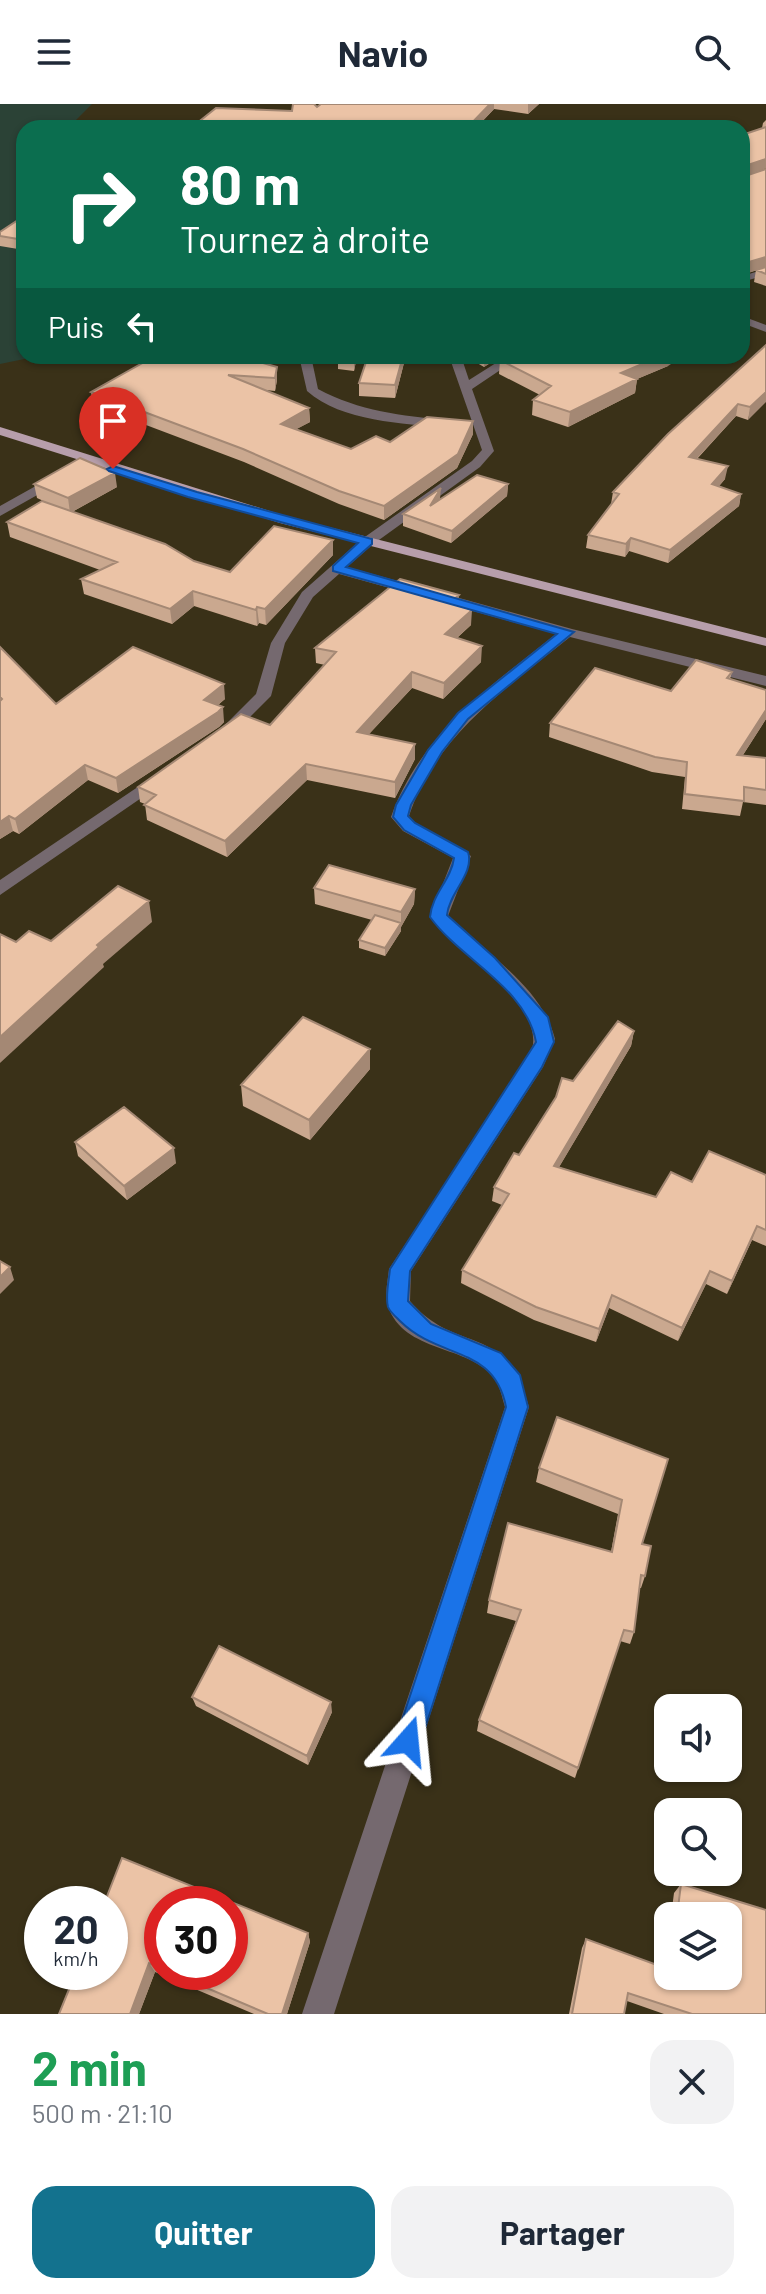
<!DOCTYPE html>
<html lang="fr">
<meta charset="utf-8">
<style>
:root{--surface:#fff;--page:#f2f2f3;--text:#1f2937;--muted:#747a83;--accent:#13728e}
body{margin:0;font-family:Barlow,sans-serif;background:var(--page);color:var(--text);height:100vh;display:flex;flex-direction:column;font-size:30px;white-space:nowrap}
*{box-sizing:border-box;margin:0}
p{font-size:26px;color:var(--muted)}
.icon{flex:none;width:44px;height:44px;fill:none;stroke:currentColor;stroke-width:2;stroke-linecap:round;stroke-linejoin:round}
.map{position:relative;height:1910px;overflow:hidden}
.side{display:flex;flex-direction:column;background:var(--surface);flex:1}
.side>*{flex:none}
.top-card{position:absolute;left:16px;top:16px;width:734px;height:244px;border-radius:24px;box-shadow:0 2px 6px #0004;background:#0b6e4f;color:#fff;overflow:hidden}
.buttons{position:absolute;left:654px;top:1590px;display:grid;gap:16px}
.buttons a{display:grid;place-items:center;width:88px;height:88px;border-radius:16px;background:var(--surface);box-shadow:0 2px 6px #0004;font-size:40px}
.speed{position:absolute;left:24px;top:1782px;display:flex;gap:16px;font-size:40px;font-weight:700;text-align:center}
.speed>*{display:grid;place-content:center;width:104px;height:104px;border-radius:50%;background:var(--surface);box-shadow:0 2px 6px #0004;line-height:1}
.speed small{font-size:20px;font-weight:400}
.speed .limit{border:12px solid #d22;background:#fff;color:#111}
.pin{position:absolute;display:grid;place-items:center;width:68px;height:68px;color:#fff;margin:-82px -34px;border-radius:50% 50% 50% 0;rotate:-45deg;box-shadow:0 0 8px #0007}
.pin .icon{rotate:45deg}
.me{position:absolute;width:88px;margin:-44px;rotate:18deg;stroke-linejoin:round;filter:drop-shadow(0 0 6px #0008)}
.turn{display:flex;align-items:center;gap:28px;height:168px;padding:0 32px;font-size:36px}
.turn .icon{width:104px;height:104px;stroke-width:2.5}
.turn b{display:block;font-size:56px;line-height:68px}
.then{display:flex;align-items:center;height:76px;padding:0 32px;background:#0003;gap:16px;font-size:30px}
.round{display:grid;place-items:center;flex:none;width:84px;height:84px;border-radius:24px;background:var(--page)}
.overview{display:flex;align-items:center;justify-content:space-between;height:136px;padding:0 32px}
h1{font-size:48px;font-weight:700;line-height:60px;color:#1e9e55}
.action{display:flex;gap:16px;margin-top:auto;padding:16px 32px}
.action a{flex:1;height:92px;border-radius:24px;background:var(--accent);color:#fff;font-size:32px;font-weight:700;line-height:92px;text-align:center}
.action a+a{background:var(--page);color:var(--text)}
header{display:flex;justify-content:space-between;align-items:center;height:104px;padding:0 32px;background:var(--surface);font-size:36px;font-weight:700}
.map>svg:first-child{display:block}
.green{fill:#2b4236}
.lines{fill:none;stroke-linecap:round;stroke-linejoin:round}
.street{fill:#75696f;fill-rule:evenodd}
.primary{fill:#b79eab;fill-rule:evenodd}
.wall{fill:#caa88f;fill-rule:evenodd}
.shaded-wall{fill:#a48874}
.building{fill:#ebc3a6;stroke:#a48874;stroke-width:2}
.route{fill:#1a73e8;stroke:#114b97;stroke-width:2}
</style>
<header><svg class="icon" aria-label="menu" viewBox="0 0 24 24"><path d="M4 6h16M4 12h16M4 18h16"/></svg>Navio<svg class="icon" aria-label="search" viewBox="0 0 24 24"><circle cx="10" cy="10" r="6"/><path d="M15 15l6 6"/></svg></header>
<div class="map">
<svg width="766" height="1910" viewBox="0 0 766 1910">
<rect width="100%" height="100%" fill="#3a3118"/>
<path class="green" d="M0,0h92l-24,24h-44v228h15l-39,8z"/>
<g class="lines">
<path class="street" d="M766,165v6l-24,7v-6z
M742,212l24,9v7l-24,-9z
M299,252h12l7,33c41,22 84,27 129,31l6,4 -6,4c-44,-5 -105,-6 -140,-37z
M449,252h12l8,24 38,-24h14l-49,33 22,62 -14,16 -108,78 -25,22 225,62 194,47v10l-196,-49c-63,51 -135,99 -161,179l6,7 56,33 -23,60c37,38 93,69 107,123l-12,28 -132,204 -1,30c48,56 94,18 119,106l-195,607h-32l203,-607c-3,-10 -5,-21 -11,-29 -24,-33 -91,-25 -106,-72 -4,-10 0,-26 1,-37l140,-212c26,-50 -75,-103 -99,-140l23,-59 -50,-27 -12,-14c29,-83 100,-131 165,-183l-217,-60 -26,23 -28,46 -14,53 -39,39h-12l-2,-3 38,-38 15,-51 31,-51 60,-53 110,-78 10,-11z
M59,369l6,4 -1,3 -64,36v-10z
M160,668l6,1 2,4 -2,4 -166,114v-15z"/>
<path class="primary" d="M0,323l289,90 477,121v8l-486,-123 -280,-88z"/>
</g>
<path class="wall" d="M431,0h108l-11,10 -34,-5 -18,19h-285l126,-21z
M766,16v48l-22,8 22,-7v117l-12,-4 2,-12 7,-2 -21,7v-140l20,-7 1,-5z
M24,112v34l-24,-4v-14z
M766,241l-18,75 -12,-4 -39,43 28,20 -6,7 22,8 -2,12 -71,57 -39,-12 -4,6 -39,-9 2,-13 23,-31 2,-12z
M239,252l38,24 -2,11 -10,-1 44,18 1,14 -14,7 55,20 39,-7 83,-8 -16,34 -73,52 -45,-16 -95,-42 -151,-57 -2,-13z
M338,252h19l-3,15 -16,-2z
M465,252h36l-17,11z
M500,256l168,6 -31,13 -2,14 -67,34 -36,-12 1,-15 7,-5 -41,-21z
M404,259l-9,35 -36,-2v-13z
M34,380l83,3 -45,25 122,49 36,11 103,-32v15l-67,70 -7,-2 -2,3 -63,-20 -22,18 -88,-30 -3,-15 19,-9 -90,-33 -3,-15 45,-17 -15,-7z
M508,380l-1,12 -56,47 -48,-17v-12l37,-14z
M459,501l12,20 -14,13 24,24 -38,37 -31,-11 -43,46 46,10v15l-20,39 -88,-18 -80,77 -80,-37 -2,-16 -5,-2 -2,-15 132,-62 55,-60 -9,-2 -1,-15z
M0,543l56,57 169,-5 -7,6 6,17 -5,5 -101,66 -30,-13 -69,54 -6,-3 -13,8z
M732,568l-2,7 36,40 -23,36 23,3v47l-23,-3 -3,14 -58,-7 3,-32 -33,-5 -103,-35 1,-14 121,-32z
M314,784l101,1 -1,15 -13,23v4l-16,25 -26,-8v-8l13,-20 -57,-16z
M634,927l-3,15 -72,121 97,30 36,-15 74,-7v71l-14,-6 -25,54 -21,-10 -28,57 -69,-33 -13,34 -62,-22 -73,-37 1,-13 40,-65 -10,-4 2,-14 25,-32 54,-74z
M370,965l-60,71 -67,-34 -2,-21z
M75,1038l101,21 -49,37 -49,-44z
M668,1355l-26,85 3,32 -4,12h-2l-5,44 -4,12 -10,-3 -45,137 -98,-47 2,-11 37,-99 -29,-8 2,-13 122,-48 7,-38 -82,-32 3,-14z
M192,1593l140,15 -24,53 -112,-59z
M122,1754l186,75 2,9 -23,72h-33l-99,-42 -16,42h-80l17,-42h34v-68h-6zM162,1800h68v68h-68z
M681,1780l85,26v104h-102l-37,-13 -3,13h-55l13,-66 4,-9 79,29 3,-26v34h60v-60h-57l3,-23z"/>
<path class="shaded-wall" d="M490,0h4v5l-18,19h-9z
M528,0h11l-11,10z
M766,55v9l-24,9v-10z
M766,153v10l-24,8v-11z
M354,252h3l-3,15z
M403,252h1v7l-9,35v-13z
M485,252h16l-17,11z
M661,252h22l-15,10 -31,13 -2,14 -67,34 2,-15 51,-39z
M277,263v13l-2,11v-13z
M766,288v10l-18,18 2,-13z
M738,300l-2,12 -49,53 2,-12z
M309,304l1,14 -28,15 -1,-13z
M473,317v13l-16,34 -73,52v-14z
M728,362l-3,13 -15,18 2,-13z
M115,369l2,14 -47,26 -2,-15z
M508,380l-1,12 -56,47 1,-12z
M441,384l-1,11 -10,7z
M741,390l-2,12 -71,57 2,-13z
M631,434l-2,13 -4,6 1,-13z
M333,436v15l-67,70 -1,-16z
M193,487l1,15 -22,18 -2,-15z
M459,491l-1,15 -7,-8z
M257,503l2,16 -2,3 -1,-16z
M472,506l-1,15 -27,24 1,-15z
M482,542l-1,16 -38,37 1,-16z
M412,568v16l-55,59v-15z
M224,580l1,15 -19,15 -2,-14z
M223,603l1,15 -5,5 -101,66 -2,-15z
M766,606v9l-32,50 3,-14z
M415,640v15l-20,39v-16z
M306,660l1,16 -80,77 -2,-16z
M85,661l3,15 -69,54 -4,-15z
M9,712l4,15 -13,8v-17z
M415,785l-1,15 -13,23v4l-16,25v-8l16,-25v-11z
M149,797l3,21 -49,42 1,3 -104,96v-26l97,-92z
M634,927l-3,15 -79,133 2,-13z
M370,945v20l-60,71 -1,-20z
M174,1044l2,15 -49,37 -3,-14z
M757,1122l-5,14 -25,54 5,-13z
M10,1163l4,13 -14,14v-17z
M710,1167l-4,13 -28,57 4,-13z
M612,1191l-3,13 -13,34 3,-13z
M331,1598l1,10 -24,53 -1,-9z
M308,1829l2,9 -23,72h-5z
M149,1859l6,9 -16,42h-9z"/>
<path class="building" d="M293,0h21l3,3 4,-3h169l-23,24h-276l25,-20 76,3z
M766,23v32l-24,8v-32z
M766,65v88l-24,7v-93l3,5z
M24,112v24l-24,-4v-4z
M766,163v7l-10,-4z
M766,241v47l-16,15 -12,-3 -49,53 39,9 -16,18 29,10 -71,56 -39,-12 -5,6 -38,-9 31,-41 -6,-2 55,-58z
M155,252h84l38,11 -2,11 -47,-3 81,33 -28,16 70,25 25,-13 14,6 37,-25 46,4 -15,33 -74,52 -45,-15 -96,-42 -152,-57z
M338,252h16v2z
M368,252h35l-8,29 -36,-2z
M506,252h155l-40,17 16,6 -67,33 -37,-12 18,-14 -51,-26z
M80,354l35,15 -47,25 -34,-14z
M477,371l31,9 -56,47 -49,-17 38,-26 -11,18z
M42,397l123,43 29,17 36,11 44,-46 59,14 -68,69 -8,-2 -1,3 -63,-19 -23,18 -89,-30 36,-17 -110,-40z
M400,475l59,16 -8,7 21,8 -27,24 37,12 -38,37 -32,-11 -55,60 58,12 -20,38 -89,-18 -81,77 -81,-36 12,-10 -18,-8 103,-73 29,11 66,-73 -21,-4z
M0,543l56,57 77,-57 91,37 -20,16 19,7 -5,5 -102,66 -31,-13 -70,54 -6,-3 -9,6v-121l2,-2 -2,-2z
M696,556l36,12 -5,6 39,12v20l-29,45 29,3v32l-22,-3v14l-59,-7 2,-32 -32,-5 -105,-34 45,-55 76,23z
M329,761l86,24 -14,23 -87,-24z
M118,782l31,15 -52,44 2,2 -99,90v-103l16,8 13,-11 22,10z
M375,811l26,8 -16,25 -26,-8z
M303,913l67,32 -61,71 -68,-35z
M618,917l16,10 -80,135 102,31 15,-25 21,10 17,-31 57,24v55l-9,-4 -25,55 -22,-10 -28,57 -70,-33 -13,34 -63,-22 -74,-37 47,-76 -15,-7 20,-34 5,2 37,-58 6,-19 11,3z
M124,1003l50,41 -50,38 -49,-44z
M0,1157l10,6 -10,10z
M557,1313l111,42 -26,85 9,2 -6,30 -4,-1 -7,57 -10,-2 -46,138 -99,-48 42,-110 -32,-10 19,-77 104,29 10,-52 -83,-32z
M219,1542l112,56 -24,54 -115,-59z
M122,1754l186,75 -26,81h-14l-99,-42h61v-68h-68v65l-13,-6 -19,51h-71l17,-42h34v-68h-6z
M681,1780l85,26v104h-74l-64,-21 -4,21h-52l14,-75 82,30v7h60v-60h-51z"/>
<path class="route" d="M113,362l84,26 175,47v5l-26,23 228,65 -106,87 -26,33 -31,53 -3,11 7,7 53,29c7,21 -19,41 -21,63l48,43 53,59 6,25 -12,25 -132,204 -2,30 23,23 70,29 19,22 8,32 -107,334 -4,9 -9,4 -10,-4 -3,-9 111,-334c-12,-62 -67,-47 -106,-86 -4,-4 -10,-9 -12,-14 -3,-11 1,-27 2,-38l146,-227c-10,-55 -75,-82 -106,-125 2,-23 21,-37 24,-59l-50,-28 -11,-13 3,-12 32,-55 30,-37 99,-79 -224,-63v-5l25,-23 -170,-46 -79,-26 -2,-2z"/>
</svg>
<div class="buttons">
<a><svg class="icon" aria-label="sound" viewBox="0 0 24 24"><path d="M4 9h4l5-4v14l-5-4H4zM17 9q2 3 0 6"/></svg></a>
<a><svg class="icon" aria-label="search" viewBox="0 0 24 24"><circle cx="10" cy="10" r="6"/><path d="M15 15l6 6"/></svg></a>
<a><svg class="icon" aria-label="layers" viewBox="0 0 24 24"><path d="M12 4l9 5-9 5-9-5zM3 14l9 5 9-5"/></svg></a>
</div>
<div class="speed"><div>20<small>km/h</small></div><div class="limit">30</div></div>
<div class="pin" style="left:113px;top:365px;background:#d93025"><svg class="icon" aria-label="arrive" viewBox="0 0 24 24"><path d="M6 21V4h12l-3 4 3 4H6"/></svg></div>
<svg class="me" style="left:408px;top:1637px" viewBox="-20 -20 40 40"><path d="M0-17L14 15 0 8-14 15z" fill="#1a73e8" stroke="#fff" stroke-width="4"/></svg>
<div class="top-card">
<div class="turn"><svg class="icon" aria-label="right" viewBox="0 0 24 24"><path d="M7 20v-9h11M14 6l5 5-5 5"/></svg><div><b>80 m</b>Tournez à droite</div></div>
<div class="then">Puis<svg class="icon" aria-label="left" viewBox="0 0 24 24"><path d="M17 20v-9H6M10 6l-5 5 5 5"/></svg></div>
</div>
</div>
<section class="side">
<div class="overview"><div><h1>2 min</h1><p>500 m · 21:10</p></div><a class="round"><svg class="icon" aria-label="close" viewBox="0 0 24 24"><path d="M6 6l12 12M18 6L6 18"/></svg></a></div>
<div class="action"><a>Quitter</a><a>Partager</a></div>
</section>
